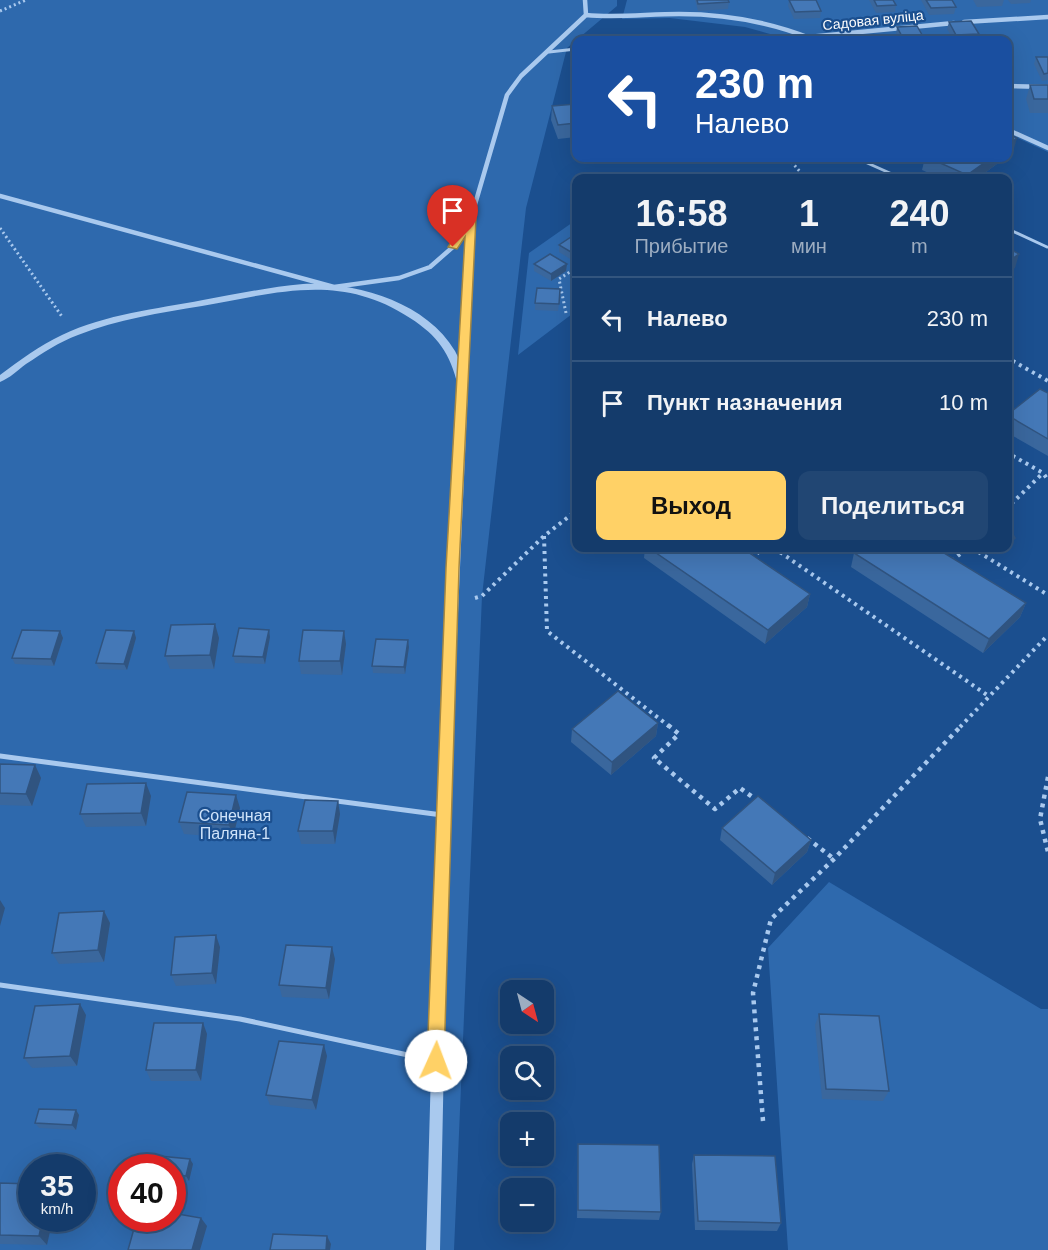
<!DOCTYPE html>
<html lang="ru">
<meta charset="utf-8">
<style>
:root{--surface:#143b6b;--page:#214673;--text:#f1f3f6;--muted:#9dadc1;--line:#33557e;--accent:#ffd166}
body{margin:0;font-family:Arial,sans-serif;background:var(--page);color:var(--text);height:100vh;display:flex;flex-direction:column;font-size:22px;white-space:nowrap}
*{box-sizing:border-box;margin:0}
p{font-size:20px;color:var(--muted)}
.icon{flex:none;width:33px;height:33px;fill:none;stroke:currentColor;stroke-width:2;stroke-linecap:round;stroke-linejoin:round}
.map{position:relative;flex:1;overflow:hidden}
.details{position:absolute;left:572px;top:174px;width:440px;height:378px;display:flex;flex-direction:column;background:var(--surface);border-radius:12px;box-shadow:0 6px 24px #0002,0 0 0 2px var(--line)}
.details>*{flex:none}
.top-card{position:absolute;left:572px;top:36px;width:440px;height:126px;border-radius:12px;box-shadow:0 6px 24px #0002,0 0 0 2px var(--line);background:#1a4fa0;color:#fff;overflow:hidden}
.needle{width:39px;rotate:144deg}
.controls{position:absolute;left:500px;top:980px;display:grid;gap:12px}
.controls a{display:grid;place-items:center;width:54px;height:54px;border-radius:12px;background:var(--surface);box-shadow:0 6px 24px #0002,0 0 0 2px var(--line);font-size:30px}
.speed{position:absolute;left:18px;top:1154px;display:flex;gap:12px;font-size:30px;font-weight:700;text-align:center}
.speed>*{display:grid;place-content:center;width:78px;height:78px;border-radius:50%;background:var(--surface);box-shadow:0 6px 24px #0002,0 0 0 2px var(--line);line-height:1}
.speed small{font-size:15px;font-weight:400}
.speed .limit{border:9px solid #d22;background:#fff;color:#111}
.pin{position:absolute;display:grid;place-items:center;width:51px;height:51px;color:#fff;margin:-62px -26px;border-radius:50% 50% 50% 0;rotate:-45deg;box-shadow:0 0 6px #0007}
.pin .icon{rotate:45deg}
.me{position:absolute;width:66px;margin:-33px;rotate:2deg;stroke-linejoin:round;filter:drop-shadow(0 0 4px #0008)}
.turn{display:flex;align-items:center;gap:21px;height:126px;padding:0 24px;font-size:27px}
.turn .icon{width:78px;height:78px;stroke-width:2.5}
.turn b{display:block;font-size:42px;line-height:51px}
.eta{display:flex;justify-content:space-evenly;align-items:center;height:102px;text-align:center}
.eta b{font-size:36px;font-weight:800;line-height:42px}
.action{display:flex;gap:12px;margin-top:auto;padding:12px 24px}
.action a{flex:1;height:69px;border-radius:12px;background:var(--accent);color:#111;font-size:24px;font-weight:800;line-height:69px;text-align:center}
.action a+a{background:var(--page);color:var(--text)}
ul{padding:0;list-style:none}
li{display:flex;align-items:center;gap:18px;height:84px;padding:0 24px;border-top:2px solid var(--line)}
li div{flex:1}
li b{display:block;font-size:22px}
li em{font-style:normal}
.map>svg:first-child{display:block}
.green{fill:#2e69ad;fill-rule:evenodd}
.lines{fill:none;stroke-linecap:round;stroke-linejoin:round}
.path-far2{stroke:#a9c9ee;stroke-width:3;stroke-dasharray:2 3;stroke-linecap:butt}
.path-far1{stroke:#a9c9ee;stroke-width:4;stroke-dasharray:3 4.5;stroke-linecap:butt}
.path{stroke:#a9c9ee;stroke-width:4.5;stroke-dasharray:4 5;stroke-linecap:butt}
.service-far1{stroke:#a9c9ee;stroke-width:3}
.service{stroke:#a9c9ee;stroke-width:5}
.minor-far1{stroke:#a9c9ee;stroke-width:4.5}
.minor{stroke:#a9c9ee;stroke-width:5}
.tertiary{fill:#a9c9ee;fill-rule:evenodd}
.wall{fill:#3a679d}
.shaded-wall{fill:#305480}
.building{fill:#4478b7;stroke:#305480;stroke-width:1.5}
.route{fill:#ffd166;stroke:#a68842;stroke-width:1.5}
.labels{text-anchor:middle;stroke-width:4.5;stroke-linejoin:round;paint-order:stroke}
.far-street-label{font-size:14px;fill:#fff;stroke:#1b4f8f}
.park-label{font-size:16px;fill:#cfe3fa;stroke:#1b4f8f}
</style>
<div class="map">
<svg width="1048" height="1250" viewBox="0 0 1048 1250">
<rect width="100%" height="100%" fill="#1b4f8f"/>
<path class="green" d="M0,0h617v6l-50,42 -41,160 -44,388 -28,654h-454zM32,1167h50v51h-50zM122,1167h50v51h-50z
M627,0h421v152l-41,-19 -1,-93h-215l-46,-13 -75,-9 -48,1z
M576,220v91l-58,44 11,-102z
M829,882l212,127h7v241h-260l-20,-302z"/>
<g class="lines">
<path class="path-far2" d="M0,11l26,-11
M792,158l-2,2 12,14 23,4
M0,228l63,90
M566,313l-7,-34 17,-11"/>
<path class="path-far1" d="M1006,357l42,24
M1006,452l37,21 5,7
M1006,509l37,-36
M544,536l3,95 123,96
M774,548l216,149
M972,548l76,47
M751,558l13,-10
M952,561l15,-13
M475,598l7,-2 62,-60 32,-25
M960,727l88,-92"/>
<path class="path" d="M668,725l11,9 -25,24 61,51 25,-21 18,13
M1048,777l-8,42 8,33
M807,838l27,21
M763,1121l-10,-128 18,-74 63,-60 128,-134"/>
<path class="service-far1" d="M549,52l27,-3
M856,158l45,20
M1006,228l41,19"/>
<path class="service" d="M0,756l442,59
M0,985l240,34 196,42"/>
<path class="minor-far1" d="M586,15c31,3 62,-1 93,-1 44,0 90,8 131,24
M964,22l84,-5
M808,37l146,-14
M1006,86l42,1
M1006,129l42,19
M0,196l334,91 65,-9 31,-11 24,-21 17,-28
M467,319l4,-101 36,-123 14,-19 65,-61 -1,-15"/>
<path class="minor" d="M464,381l3,-64"/>
<path class="tertiary" d="M303,284c53,-2 123,18 152,67 6,11 9,23 13,35l-19,432 -9,432h-14l12,-432 20,-432c-8,-33 -20,-50 -48,-68 -70,-46 -133,-25 -208,-12 -42,7 -84,13 -124,29 -19,7 -35,18 -52,29 -8,6 -16,14 -26,18v-7c20,-15 39,-29 62,-40 44,-21 94,-26 141,-35 33,-6 66,-13 100,-16z"/>
</g>
<path class="wall" d="M695,0h33l1,2 -1,7 -30,2z
M789,0l32,11 -1,7 -26,1 -6,-13z
M869,0h24l3,5 -1,7 -19,1z
M921,0h31l4,7 -2,7 -25,1z
M973,0h31l-2,6 -25,1z
M1008,0h23l-1,3 -19,1z
M949,22l30,12 -1,6h-24l-7,-11z
M897,27l28,13h-26l-3,-6z
M1006,55l7,13 -4,14h-3z
M1036,57h12v23l-6,1 -8,-17z
M1030,85h18v28h-18l-4,-14z
M576,104v33l-18,2 -7,-19 1,-14z
M925,158h80l-27,20h-38l-18,-8z
M576,236v26h-1l-16,-10v-7z
M534,264h33l-1,7 -15,10 -17,-10z
M560,297l-2,14 -23,-1v-7z
M1048,393v63l-42,-24 1,-17z
M1006,530l6,15 -5,4 -9,-1h8z
M645,548h97l68,46 -3,13 -42,37 -121,-86z
M854,553l172,50 -6,14 -37,36 -132,-86z
M215,624l4,14 -5,31h-44l-5,-13z
M60,631l3,7 -9,28 -39,-2 -3,-6z
M134,631l2,7 -9,32 -28,-1 -3,-6z
M344,631l2,13 -4,31 -41,-1 -2,-13z
M270,637l-5,27 -30,-1 -2,-7z
M409,647l-4,27 -32,-1 -1,-7z
M658,723l-2,13 -45,39 -40,-33 1,-13z
M0,764l35,1 6,13 -9,28 -32,-1z
M151,796l-5,30 -60,1 -6,-13z
M338,801l2,13 -5,30h-34l-3,-13z
M240,808l-7,30 -49,-4 -5,-12z
M722,828l89,12 -4,12 -35,33 -52,-45z
M104,911l6,12 -6,39 -45,2 -7,-11z
M220,947l-4,37 -40,2 -5,-11z
M335,959l-6,40 -47,-2 -3,-12z
M819,1014l70,77 -6,10 -61,-2 -7,-74z
M86,1015l-9,51 -45,2 -8,-10z
M203,1023l4,11 -6,47h-50l-5,-11z
M327,1056l-11,54 -46,-5 -4,-10z
M76,1110l3,5 -3,15 -37,-2 -4,-5z
M578,1144l83,68 -2,8 -82,-2z
M694,1155l87,68 -4,8 -82,-1 -3,-66z
M190,1159l3,5 -4,17 -17,-1v-13z
M0,1183l47,62 -47,-1z"/>
<path class="shaded-wall" d="M1017,138l-4,14 -7,4v-10z
M991,158h14l-27,20h-12l1,-3z
M1019,254l-4,14 -9,6v-11z
M567,264l-1,7 -15,10v-7z
M1015,538l-3,7 -5,4 3,-7z
M810,594l-3,13 -42,37 3,-14z
M1026,603l-6,14 -37,36 6,-14z
M215,624l4,14 -5,31 -4,-14z
M269,630l1,7 -5,27 -2,-7z
M60,631l3,7 -9,28 -3,-7z
M134,631l2,7 -9,32 -3,-6z
M344,631l2,13 -4,31 -2,-14z
M408,640l1,7 -4,27 -1,-7z
M658,723l-2,13 -45,39 1,-13z
M35,765l6,13 -9,28 -6,-12z
M146,783l5,13 -5,30 -5,-13z
M236,795l4,13 -7,30 -4,-13z
M338,801l2,13 -5,30 -2,-13z
M811,840l-4,12 -35,33 3,-12z
M0,900l5,8 -5,18z
M104,911l6,12 -6,39 -6,-12z
M216,935l4,12 -4,37 -4,-11z
M332,947l3,12 -6,40 -3,-11z
M80,1004l6,11 -9,51 -7,-10z
M203,1023l4,11 -6,47 -5,-11z
M324,1045l3,11 -11,54 -4,-10z
M76,1110l3,5 -3,15 -4,-5z
M190,1159l3,5 -4,17 -3,-5z
M43,1218h10l-6,27 -8,-9z
M201,1218l6,8 -7,24h-8z
M327,1236l4,8 -1,6h-4z"/>
<path class="building" d="M697,0h31l1,2 -31,2z
M789,0h27l5,11 -26,1z
M874,0h19l3,5 -19,1z
M926,0h26l4,7 -25,1z
M971,21l8,13 -23,1 -7,-13z
M917,26l8,14h-21l-7,-13z
M1006,55h5l2,13h-7z
M1036,57h12v16l-4,1z
M1030,85h18v14h-14z
M576,104v19l-18,2 -6,-19z
M1006,133l11,5 -11,8z
M929,158h62l-24,17z
M574,235l2,1v19l-17,-10z
M1006,247l13,7 -13,9z
M550,254l17,10 -16,10 -17,-10z
M537,288l23,1 -1,15 -24,-1z
M1040,389l8,4v46l-41,-24z
M1006,530l5,1 4,7 -5,4h-4z
M649,548h93l68,46 -42,36z
M861,548h75l90,55 -37,36 -135,-86z
M215,624l-5,31 -45,1 6,-31z
M239,628l30,2 -6,27 -30,-1z
M22,630l38,1 -9,28 -39,-1z
M106,630l28,1 -10,33 -28,-1z
M303,630l41,1 -4,30h-41z
M376,639l32,1 -4,27 -32,-1z
M618,691l40,32 -46,39 -40,-33z
M0,764l35,1 -9,29 -26,-1z
M146,783l-5,30 -61,1 7,-30z
M187,792l49,3 -7,30 -50,-3z
M758,796l53,44 -36,33 -53,-45z
M305,800l33,1 -5,30h-35z
M104,911l-6,39 -46,3 7,-40z
M216,935l-4,38 -41,2 4,-38z
M286,945l46,2 -6,41 -47,-3z
M80,1004l-10,52 -46,2 11,-52z
M819,1014l60,2 10,75 -63,-2z
M154,1023h49l-7,47h-50z
M279,1041l45,4 -12,55 -46,-5z
M39,1109l37,1 -4,15 -37,-2z
M578,1144l81,1 2,67 -83,-2z
M138,1154l52,5 -4,17 -14,-1v-8h-37z
M694,1155l81,1 6,67 -83,-2z
M0,1183l32,1v34h11l-4,18 -39,-1z
M172,1213l29,5 -9,32h-64l9,-32h35z
M273,1234l54,2 -1,14h-56z"/>
<path class="route" d="M471,215l5,3 -17,350 -15,493 -2,6 -6,3 -6,-3 -3,-6 19,-493 19,-331 -8,12 -9,-2 19,-31z"/>
<g class="labels">
<g class="far-street-label">
<text transform="translate(873 20) rotate(-6)" y="5">Садовая вуліца</text>
</g>
<g class="park-label">
<text x="235" y="821">Сонечная<tspan x="235" dy="18">Паляна-1</tspan></text>
</g>
</g>
</svg>
<div class="controls">
<a><svg class="needle" viewBox="-14 -14 28 28"><path d="M0-13l5 13h-10z" fill="#e53935"/><path d="M0 13l5-13h-10z" fill="#9dadc1"/></svg></a>
<a><svg class="icon" aria-label="search" viewBox="0 0 24 24"><circle cx="10" cy="10" r="6"/><path d="M15 15l6 6"/></svg></a>
<a>+</a>
<a>−</a>
</div>
<div class="speed"><div>35<small>km/h</small></div><div class="limit">40</div></div>
<div class="pin" style="left:453px;top:247px;background:#d93025"><svg class="icon" aria-label="arrive" viewBox="0 0 24 24"><path d="M6 21V4h12l-3 4 3 4H6"/></svg></div>
<svg class="me" style="left:436px;top:1061px" viewBox="-20 -20 40 40"><circle r="19" fill="#fff"/><path d="M0-13L10 11 0 6-10 11z" fill="#ffd166"/></svg>
<div class="top-card">
<div class="turn"><svg class="icon" aria-label="left" viewBox="0 0 24 24"><path d="M17 20v-9H6M10 6l-5 5 5 5"/></svg><div><b>230 m</b>Налево</div></div>
</div>
<section class="details">
<div class="eta">
<div><b>16:58</b><p>Прибытие</p></div>
<div><b>1</b><p>мин</p></div>
<div><b>240</b><p>m</p></div>
</div>
<ul>
<li><svg class="icon" aria-label="left" viewBox="0 0 24 24"><path d="M17 20v-9H6M10 6l-5 5 5 5"/></svg><div><b>Налево</b></div><em>230 m</em></li>
<li><svg class="icon" aria-label="arrive" viewBox="0 0 24 24"><path d="M6 21V4h12l-3 4 3 4H6"/></svg><div><b>Пункт назначения</b></div><em>10 m</em></li>
</ul>
<div class="action"><a>Выход</a><a>Поделиться</a></div>
</section>
</div>
